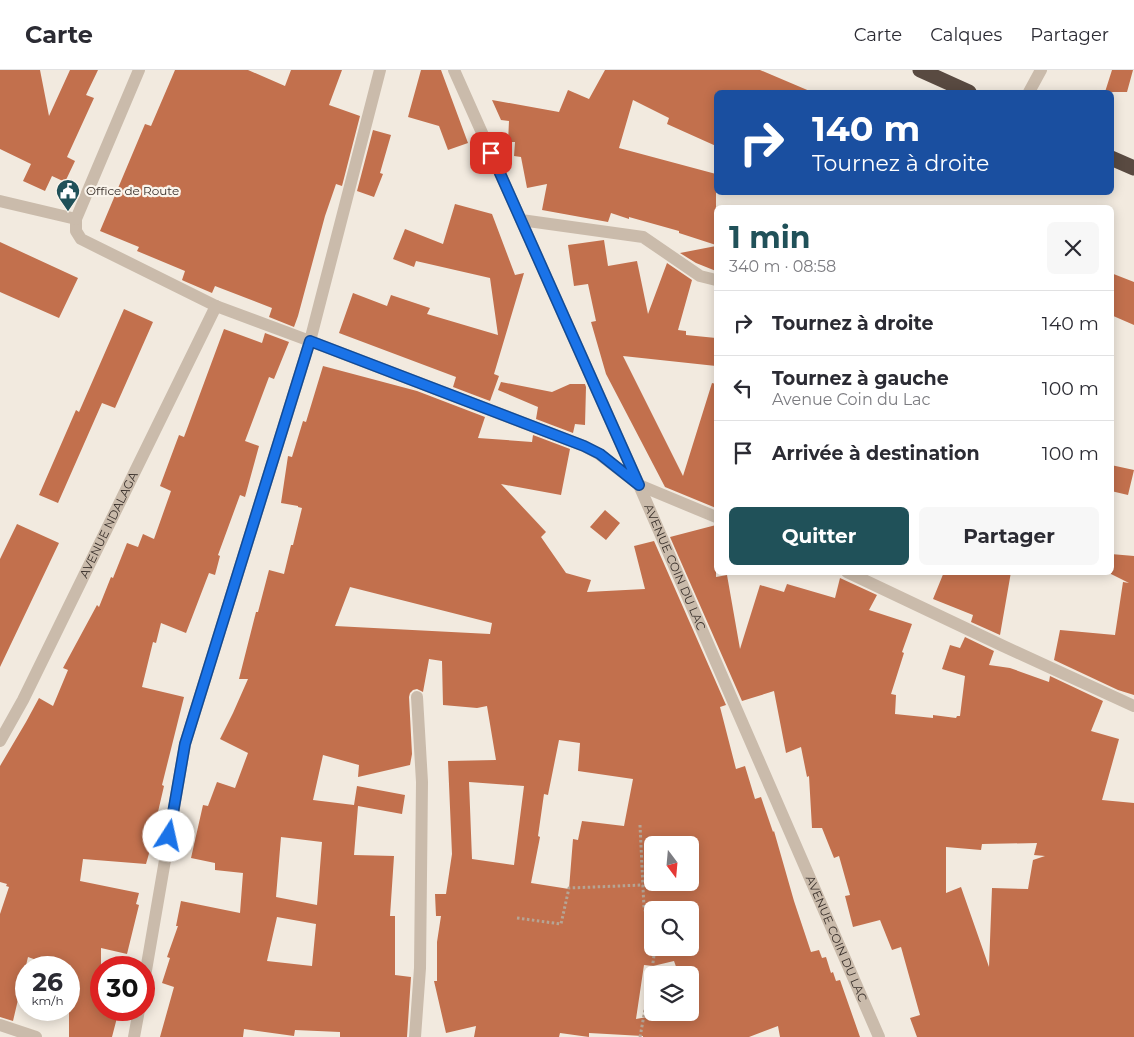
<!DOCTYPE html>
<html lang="fr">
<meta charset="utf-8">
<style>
:root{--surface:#fff;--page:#f7f7f7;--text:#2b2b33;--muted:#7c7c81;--line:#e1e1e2;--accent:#205159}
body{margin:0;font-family:Montserrat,sans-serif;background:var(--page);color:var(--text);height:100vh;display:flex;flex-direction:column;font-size:19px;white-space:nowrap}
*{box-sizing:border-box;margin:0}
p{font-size:16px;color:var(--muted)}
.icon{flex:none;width:28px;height:28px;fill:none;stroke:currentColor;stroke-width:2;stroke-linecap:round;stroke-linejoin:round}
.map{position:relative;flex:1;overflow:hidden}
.drawer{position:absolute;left:714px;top:135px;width:400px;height:370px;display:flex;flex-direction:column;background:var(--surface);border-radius:8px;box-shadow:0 2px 12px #0003}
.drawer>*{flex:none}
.hud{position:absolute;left:714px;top:20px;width:400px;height:105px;border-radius:8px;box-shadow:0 2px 12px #0003;background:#1a4fa0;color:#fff;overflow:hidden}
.needle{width:32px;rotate:164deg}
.controls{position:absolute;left:644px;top:766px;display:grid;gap:10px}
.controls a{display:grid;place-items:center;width:55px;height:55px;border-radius:8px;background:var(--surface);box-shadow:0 2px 12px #0003;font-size:25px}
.speed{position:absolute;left:15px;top:886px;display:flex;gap:10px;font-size:25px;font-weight:700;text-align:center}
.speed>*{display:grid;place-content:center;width:65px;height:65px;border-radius:50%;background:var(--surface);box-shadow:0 2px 12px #0003;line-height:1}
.speed small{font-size:12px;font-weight:400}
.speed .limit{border:8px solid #d22;background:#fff;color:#111}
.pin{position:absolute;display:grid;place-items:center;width:42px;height:42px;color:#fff;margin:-21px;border-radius:10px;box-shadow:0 2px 8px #0006}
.me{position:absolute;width:55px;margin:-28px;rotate:10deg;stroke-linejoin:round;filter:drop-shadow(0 0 4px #0008)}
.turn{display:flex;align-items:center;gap:18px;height:105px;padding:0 15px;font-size:22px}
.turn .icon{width:65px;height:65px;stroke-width:2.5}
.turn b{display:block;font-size:35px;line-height:42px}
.round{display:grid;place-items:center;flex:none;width:52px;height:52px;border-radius:8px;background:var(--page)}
.overview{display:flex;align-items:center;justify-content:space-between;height:85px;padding:0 15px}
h1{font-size:30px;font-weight:700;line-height:38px;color:var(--accent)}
.button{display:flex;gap:10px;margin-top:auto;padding:10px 15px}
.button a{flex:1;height:58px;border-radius:8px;background:var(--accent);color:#fff;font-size:20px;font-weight:700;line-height:58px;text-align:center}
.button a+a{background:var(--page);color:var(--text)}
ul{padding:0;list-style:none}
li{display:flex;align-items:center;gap:15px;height:65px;padding:0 15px;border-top:1px solid var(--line)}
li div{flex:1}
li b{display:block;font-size:19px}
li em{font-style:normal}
header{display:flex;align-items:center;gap:30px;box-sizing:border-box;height:70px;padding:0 25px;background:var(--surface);border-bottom:1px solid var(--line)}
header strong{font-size:24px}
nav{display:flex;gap:28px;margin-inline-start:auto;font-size:18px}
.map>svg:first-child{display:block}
.building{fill:#c2704d;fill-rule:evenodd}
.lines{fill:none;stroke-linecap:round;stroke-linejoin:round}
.path{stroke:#b6a595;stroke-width:3;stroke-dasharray:2.5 2.5;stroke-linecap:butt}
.minor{stroke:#cabbab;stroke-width:12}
.highway{stroke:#594a41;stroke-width:15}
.route-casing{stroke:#114b97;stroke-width:12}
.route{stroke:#1a73e8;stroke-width:9}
.labels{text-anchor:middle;stroke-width:4.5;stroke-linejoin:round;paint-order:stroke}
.poi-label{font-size:12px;fill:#382f2a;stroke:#faf4eb;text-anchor:start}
.street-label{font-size:12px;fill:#382f2a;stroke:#faf4eb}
</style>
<header>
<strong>Carte</strong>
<nav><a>Carte</a><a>Calques</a><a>Partager</a></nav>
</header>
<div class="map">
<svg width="1134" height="967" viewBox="0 0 1134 967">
<rect width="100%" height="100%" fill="#f2eadf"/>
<path class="building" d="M0,0h40l9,46 21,-46h28l-12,25 8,3 -27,59 8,4 -10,21 -13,-6 -7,15 -22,-10 8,-17 -31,-15z
M175,0h73l37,16 6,-16h51l-13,35 31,11 -18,70 -6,-2 -11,32 -27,100 -4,11 -25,-10 3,-9 -57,-22 -3,7 -28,-12 -2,-1 3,-9 -48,-20 2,-4 -39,-16 45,-107 6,2z
M421,0h20l27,73 -20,7 -9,-24 -31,-9z
M605,0h155l52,22h-96v54l-49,-22 2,-6 -36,-18 -14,48 97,26v71l-37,-12v-2l-50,-14v2l-18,-6 -3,9 -66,-12 5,-26 -20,4 -6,-31 -7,-1 1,-14h-7l1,-21 -8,-1 -9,-20 67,12 9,-22 21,9z
M1112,0h21l-6,22h-22z
M373,60l18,5 -11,38 3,1 -9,23 -17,-6z
M455,134l37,10 23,61 9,-2 -30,101 5,2 -9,25 -37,-14 3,-10 -117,-44 14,-40 34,13 4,-11 39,13 -3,6 71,21 -8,-57 -74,-17 -2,6 -21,-8 12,-30 38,15z
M604,170l4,26 29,-5 11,53 19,-51 25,17 -14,50 8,1v4l30,3v28l-93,-10 60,120 29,-93 4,1v124l-51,-21 -59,-113 -15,-52 5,-1 -8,-37 -14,2 -6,-41z
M0,172l78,36 -19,40 -59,-26z
M716,176v25l-20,-8 -16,-10z
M1111,203l23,9v43l-23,-10z
M124,239l29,13 -38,86 -13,-5 -44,100 -19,-8 37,-85 3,2z
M224,259l38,14 3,-10 24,9 -15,37 -5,-2 -24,64 14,5 -14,51 -5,-2 -22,60 2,1 -5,19 -6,-2 -23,60 -25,-10 -5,20 -3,-1 -11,45 42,10 -22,88 2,1 -10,43h2l-10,35 -63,-5 -3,22 59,12 -3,11 3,1 -12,49 -26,-6v62h18l-7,27h-43v-69h-10l-31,-11 -15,64 -13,-4v-103l9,-27 -3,-1 1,-2 -7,-2v-116l26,-44 13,-24 14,8 15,-36 -5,-2 34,-63 2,2 12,-30 2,1 14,-35 11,4 5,-13 11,5 17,-48 -11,-5 19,-51 5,2z
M323,296l94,25 68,26 -7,21 54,4 1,-7 37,14 -9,46 -60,-11 45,48 -5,5 25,36 25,7 -4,12 58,-3 -11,-43 20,-5 72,164 -6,2 16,62 9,-3 10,33 6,-2 12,35 1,-1 20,70 17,51 8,-2 3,8 4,-1 5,16 2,-1 3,9 4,-1 20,57h-80l-2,-11 -29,11h-106v-1l-54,-3v4l-29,-4 -1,4h-85l2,-11 -30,7 -12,-52h3v-39l4,-26h-5l-1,-22h11l6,-40 -4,-93 48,-1 -9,-54 -10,2 -34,-3 -1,-44 -13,-2 -6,33 -6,-3 -4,1 -3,3 -1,4 3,57 -2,11 -52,12 1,-12 -36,-10 -10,45 41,5 3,-19 48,9 -3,19 -44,-8 -4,49 40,1 -4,60h5v59l16,2 -4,60h-67v-5l-45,-2 -1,6 -50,-7 -1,8h-83l14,-50 -12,-4 8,-25 -3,-1 11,-31h-2l5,-25 59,12 3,-40 -28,-3v-7l-24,-5 12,-53 5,1 9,-24 18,6 13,-35 -28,-14 13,-26 15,-34h-9l17,-67h2l11,-42 15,4 7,-29h2l9,-37 -4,-1v-1l-17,-3 7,-47 4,1 11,-36 3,1zM350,517l142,36 -2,11 -155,-8zM559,670l21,3 -2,28 55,8 -9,47 -42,-5 -4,19 -5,-1 -4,50 -38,-6 9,-46 -2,-1 6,-42 4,1zM469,712l55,4 -10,79 -42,-6zM281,767l41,5 -5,63 -41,-8zM652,775h38v37h-38zM652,840h38v38h-43zM277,847l39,7 -4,42 -45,-5zM674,891l5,14h11v37h-15l-39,7 8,-54 9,1z
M501,312l51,10 18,-8h15l1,3 -1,38 -10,-1 -2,9 -37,-14 2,-12 -40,-17z
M1111,395l23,5 -6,25 -17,-4z
M605,440l15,13 -14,17 -16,-13z
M17,454l42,19 -59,124v-108z
M716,455v52l11,-2 13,74 20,-64 24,7 3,-8 48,14 5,-20 37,17 -8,15 43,14 -10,28 2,1 -13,41 5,1 -1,19 38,4v-3l23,3 1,-2h3l5,-40 -23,-7 8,-24 10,3 5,-11 29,14 -5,14 21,3 39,14 1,-6 53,25 -12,30 28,8 -17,61 32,3v234h-217l-7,-19 10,-3 -19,-68 -9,3 -12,-30 -27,7 -8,-31 5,-1 -11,-39 -5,2 -12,-30h-10l-3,-52 -2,1 -6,-30 -15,6 -12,-62 -32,10 -72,-164zM1037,773l-3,12 11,1 -12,4 -5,29 -36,-1 -3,79 -28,-80 -15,6v-46l35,3 1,-6z
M1111,484l23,2v139l-16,-5 -64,-30 6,-30 55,5 8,-53 6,1 -18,-9z
M944,502h67l-11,63 -29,-13 2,-7 -40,-16z"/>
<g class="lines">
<path class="path" d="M640,755l4,83 8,19
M517,848l44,6 8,-36 74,-3
M640,967l11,-60 4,-29"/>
<g class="minor">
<path d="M139,0l-63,149v12l5,8 135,67 94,35 274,105 15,8 40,31 77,32"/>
<path id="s1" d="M454,0l185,415 240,552"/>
<path d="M1029,22l12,-22"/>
<path d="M0,131l76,18"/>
<path d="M521,150l122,17 57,39 16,4"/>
<path d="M847,502l154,73 133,61"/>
<path id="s2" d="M0,671l23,-41 193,-394"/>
<path d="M144,912l41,-238 125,-403 70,-271"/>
<path d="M0,955l36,12"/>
<path d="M134,967l5,-27"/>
<path d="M415,967l5,-69 2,-186 -5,-85"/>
</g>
<path class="highway" d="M920,0l49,22
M1111,88l23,10"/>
</g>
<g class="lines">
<g class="route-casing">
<path id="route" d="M169,766l16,-92 125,-403 274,105 16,8 39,31 -148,-332"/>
</g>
<use href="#route" class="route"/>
</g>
<defs>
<g id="civic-pin" transform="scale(1.25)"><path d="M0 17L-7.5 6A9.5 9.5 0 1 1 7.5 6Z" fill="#205159" stroke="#faf4eb"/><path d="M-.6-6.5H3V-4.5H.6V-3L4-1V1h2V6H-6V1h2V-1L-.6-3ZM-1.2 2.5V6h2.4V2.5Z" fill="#fff"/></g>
</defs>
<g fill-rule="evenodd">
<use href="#civic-pin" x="68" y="121"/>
</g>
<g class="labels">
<g class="poi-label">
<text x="86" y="125">Office de Route</text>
</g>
<g class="street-label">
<text dy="4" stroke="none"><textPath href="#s2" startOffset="242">AVENUE NDALAGA</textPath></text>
<text dy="4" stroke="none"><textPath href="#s1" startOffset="544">AVENUE COIN DU LAC</textPath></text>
<text dy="4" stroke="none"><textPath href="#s1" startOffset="949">AVENUE COIN DU LAC</textPath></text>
</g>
</g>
</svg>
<div class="controls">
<a><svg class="needle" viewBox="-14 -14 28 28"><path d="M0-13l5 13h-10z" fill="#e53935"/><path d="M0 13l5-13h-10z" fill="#7c7c81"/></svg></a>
<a><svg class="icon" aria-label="search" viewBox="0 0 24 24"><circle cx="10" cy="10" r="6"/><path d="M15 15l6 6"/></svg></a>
<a><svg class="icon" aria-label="layers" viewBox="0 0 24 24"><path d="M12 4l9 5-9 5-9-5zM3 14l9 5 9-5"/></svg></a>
</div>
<div class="speed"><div>26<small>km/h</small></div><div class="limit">30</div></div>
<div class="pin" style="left:491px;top:83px;background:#d93025"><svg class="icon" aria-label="arrive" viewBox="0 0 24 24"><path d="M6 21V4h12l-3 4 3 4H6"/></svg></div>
<svg class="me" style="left:169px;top:766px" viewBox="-20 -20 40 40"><circle r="19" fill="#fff"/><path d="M0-13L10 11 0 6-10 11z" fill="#1a73e8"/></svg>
<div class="hud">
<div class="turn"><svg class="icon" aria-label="right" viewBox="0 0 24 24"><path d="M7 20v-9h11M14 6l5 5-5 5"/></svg><div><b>140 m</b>Tournez à droite</div></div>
</div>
<section class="drawer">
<div class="overview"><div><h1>1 min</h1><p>340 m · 08:58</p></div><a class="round"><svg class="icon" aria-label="close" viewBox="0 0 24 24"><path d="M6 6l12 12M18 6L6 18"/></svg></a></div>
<ul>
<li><svg class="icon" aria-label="right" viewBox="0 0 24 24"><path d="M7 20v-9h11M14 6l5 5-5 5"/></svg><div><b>Tournez à droite</b></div><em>140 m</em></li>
<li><svg class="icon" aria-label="left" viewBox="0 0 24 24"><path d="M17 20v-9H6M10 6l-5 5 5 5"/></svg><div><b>Tournez à gauche</b><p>Avenue Coin du Lac</p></div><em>100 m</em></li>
<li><svg class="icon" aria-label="arrive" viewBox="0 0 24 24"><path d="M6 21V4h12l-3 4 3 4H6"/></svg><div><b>Arrivée à destination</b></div><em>100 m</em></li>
</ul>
<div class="button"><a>Quitter</a><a>Partager</a></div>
</section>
</div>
